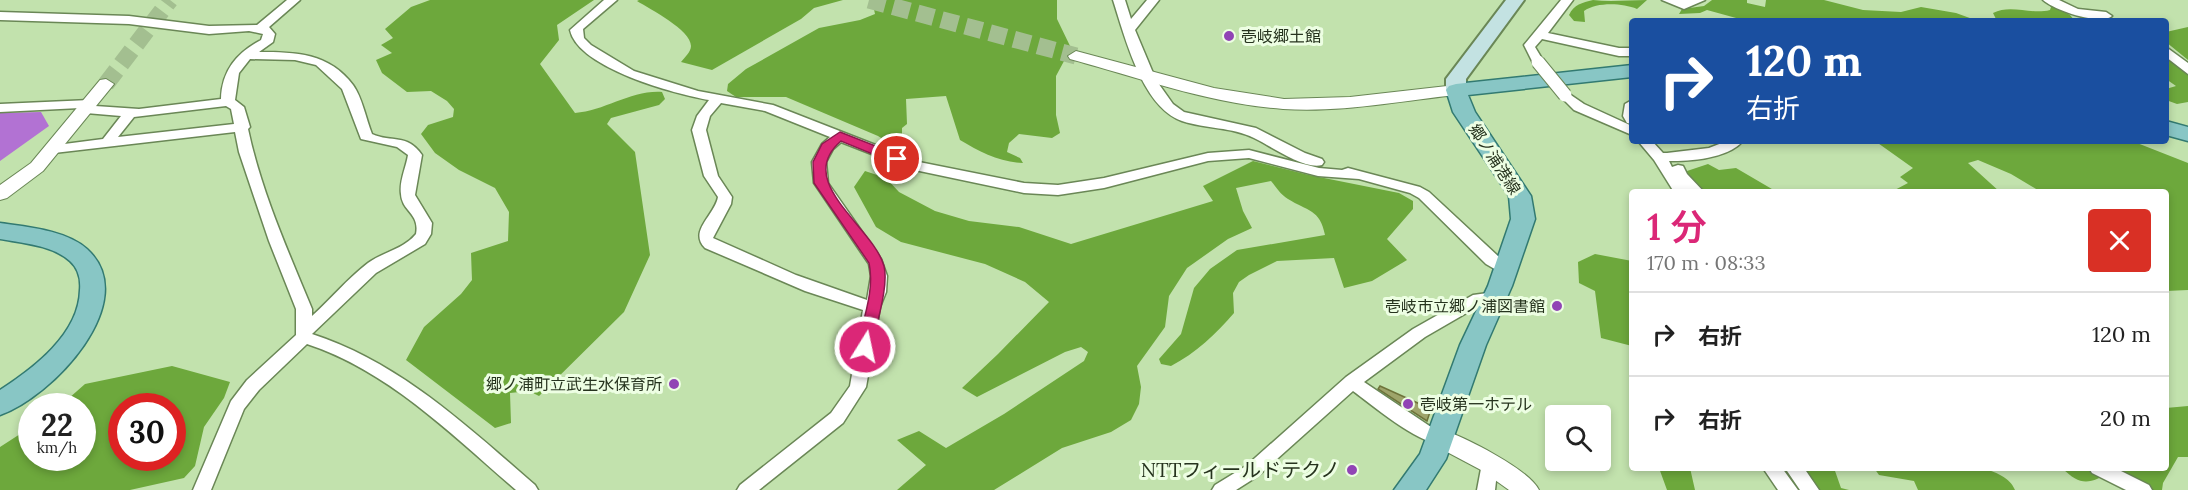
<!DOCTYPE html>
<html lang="ja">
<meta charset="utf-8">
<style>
:root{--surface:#fff;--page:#f6f6f6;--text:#222;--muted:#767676;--line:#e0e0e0;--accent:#db2777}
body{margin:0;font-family:Lora,"Noto Sans JP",serif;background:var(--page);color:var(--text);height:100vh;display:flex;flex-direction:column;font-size:22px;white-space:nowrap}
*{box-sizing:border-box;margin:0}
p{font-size:20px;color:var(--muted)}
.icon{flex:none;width:33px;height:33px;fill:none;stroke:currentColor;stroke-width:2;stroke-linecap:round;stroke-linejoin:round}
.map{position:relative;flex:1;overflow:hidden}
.details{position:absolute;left:1629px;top:189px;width:540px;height:282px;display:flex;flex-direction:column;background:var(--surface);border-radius:6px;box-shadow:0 3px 9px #0003}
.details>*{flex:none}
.hud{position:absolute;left:1629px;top:18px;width:540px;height:126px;border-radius:6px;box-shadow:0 3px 9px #0003;background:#1a4fa0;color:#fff;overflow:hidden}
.fabs{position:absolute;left:1545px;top:405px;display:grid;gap:12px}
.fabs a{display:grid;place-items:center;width:66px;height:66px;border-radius:6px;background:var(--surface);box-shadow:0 3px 9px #0003;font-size:30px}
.speed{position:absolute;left:18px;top:393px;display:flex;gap:12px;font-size:30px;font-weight:700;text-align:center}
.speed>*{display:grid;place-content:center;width:78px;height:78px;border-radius:50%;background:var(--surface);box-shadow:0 3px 9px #0003;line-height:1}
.speed small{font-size:15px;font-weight:400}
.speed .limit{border:9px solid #d22;background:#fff;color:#111}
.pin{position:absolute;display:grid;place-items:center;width:51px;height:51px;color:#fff;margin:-26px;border:3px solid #fff;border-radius:50%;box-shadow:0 2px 6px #0007}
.me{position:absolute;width:66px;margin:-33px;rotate:10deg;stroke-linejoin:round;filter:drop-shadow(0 0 4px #0008)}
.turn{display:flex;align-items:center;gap:21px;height:126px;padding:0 18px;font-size:27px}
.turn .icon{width:78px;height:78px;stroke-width:2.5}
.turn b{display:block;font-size:42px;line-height:51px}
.round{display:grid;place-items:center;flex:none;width:63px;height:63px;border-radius:6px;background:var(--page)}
.overview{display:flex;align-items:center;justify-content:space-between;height:102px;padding:0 18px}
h1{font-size:36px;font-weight:600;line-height:45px;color:var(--accent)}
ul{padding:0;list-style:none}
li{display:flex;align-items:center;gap:18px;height:84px;padding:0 18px;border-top:2px solid var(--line)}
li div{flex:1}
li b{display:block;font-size:22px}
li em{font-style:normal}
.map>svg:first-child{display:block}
.forest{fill:#6da83c;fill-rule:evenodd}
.water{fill:#b272d3}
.building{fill:#9ea46a;stroke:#6e733a;stroke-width:1.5}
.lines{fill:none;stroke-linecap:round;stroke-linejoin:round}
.tertiary-tunnel{stroke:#a3bf90;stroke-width:17;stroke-dasharray:17 8;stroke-linecap:butt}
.minor-casing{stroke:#6a8756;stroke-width:3}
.tertiary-casing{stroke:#6a8756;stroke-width:2}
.secondary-casing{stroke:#6a8756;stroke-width:4}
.primary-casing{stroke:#327a71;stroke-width:3}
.minor{fill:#fff;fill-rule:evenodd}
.tertiary{fill:#fff;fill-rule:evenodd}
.secondary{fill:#c3e2e2;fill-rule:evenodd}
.primary{fill:#88c6c5;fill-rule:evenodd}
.minor-bridge-casing{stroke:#6a8756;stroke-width:15;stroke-linecap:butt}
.minor-bridge{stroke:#fff;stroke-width:13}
.route{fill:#db2777;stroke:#8e194d;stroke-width:1.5}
.poi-dot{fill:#9144b5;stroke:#edfee3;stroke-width:2}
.labels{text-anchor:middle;stroke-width:6;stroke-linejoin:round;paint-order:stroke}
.poi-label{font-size:16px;fill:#26331e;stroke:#edfee3;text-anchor:start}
.street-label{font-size:16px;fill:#26331e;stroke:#edfee3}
.near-poi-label{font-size:20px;fill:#26331e;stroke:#edfee3;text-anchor:end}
</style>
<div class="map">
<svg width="2188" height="490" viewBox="0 0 2188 490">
<rect width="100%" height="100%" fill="#c2e2ad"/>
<path class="forest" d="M430,0h164l-37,25 2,15 -19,24 35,49c30,-2 56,-23 87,-21l3,7 -6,6 -48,13 -4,6 28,28 15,103 -26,57 -85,84 -10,-5 -19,2 1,30 -16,5 -89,-68 18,-33 37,-33 11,-14 -1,-27 37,-12 1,-29 -14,-24 -36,-18 -24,-17 -14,-19 7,-9 25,-8 1,-8 -7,-8 -16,-10 -24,1 -25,-19 -6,-13 16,-7 -11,-8 12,-7 -8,-9 26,-22z
M639,0h204l-29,8 -13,11 -89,51 -31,-8c3,-4 10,-10 10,-16 0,-16 -41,-37 -54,-45z
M872,0h185v19l14,29 -15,28v39l4,18 -8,5 -33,-4 -10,9 -2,9 13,6 3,5c-24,-1 -43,-11 -63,-23l-14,-44 -40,3 1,25 -5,4v6l10,11 -12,5 -22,-14 -92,-39h-50l-9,-6 1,-7 18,-15 73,-41 41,-8 15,-6z
M1593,0c17,2 36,0 54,0l-10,9c-15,-6 -40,-7 -53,2l1,11 -11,-1 -5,-6c5,-11 13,-12 24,-15z
M1712,0h35v3l18,4 1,-7h58l39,10 38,2 20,-5 35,6 22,8h-231l-40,-11 -7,3 -21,1 3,-5 22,-3z
M2045,2l25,13 5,6h-75l-4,-2 -3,-6c18,-9 38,2 57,-3l1,-3z
M2188,27v33l-22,-18v-10z
M2166,54l22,21v27l-11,2 -11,-4v-11l10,-3 -10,-7z
M1875,141h257l56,22v127l-22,1v-99h-125l-30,-18 -33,-14 -10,3 32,29h-109l17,-9 -8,-6 13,-9z
M1253,161l56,14 90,18 14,8v8l-26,30 20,21 -35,21 -28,7 -10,-30 -57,3 -28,14 -10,7 -6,11 1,20c-18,21 -38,40 -63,53l-10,-2 -2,-5 22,-25 13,-46 16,-19 27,-19 88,-15c-5,-26 -18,-24 -37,-36 -7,-4 -12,-12 -17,-18l-35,7 7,23 9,17 -24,11 -41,29 -18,28 -4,31 -28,39 4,21 -2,17 -8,16 -20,12 -49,16 -68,42h-97l29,-25 -29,-25 22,-9 27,17 58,-34 80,-53 4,-9 -7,-5 -16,5 -88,45 -15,-9 36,-34 51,-52 -24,-20 -40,-18 -84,-22 -25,-15 -22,-40 11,-16 21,7 13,14 36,19 34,10 50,6 52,17 142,-43 -10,-15z
M1708,164l11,6 17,-2 41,24h-86l-4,-21z
M1595,254l37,7v85l-31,-8 -6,-47 -16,-8 -1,-21z
M172,366l58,16 -6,16 -20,29 -9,39 -11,12 -54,12h-130v-43l31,-20 1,31h50v-52h-22l25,-22zM122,406h50v52h-50z
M2188,406v51h-10l-15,26 -1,7h-12l-38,-19c-22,13 -31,16 -50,-3h104v-60z
M1659,468h31l5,22h-28z
M1805,468h29l7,20 8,2h-31l-11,-13z
M1874,468h108c13,4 28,9 33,22h-97l-4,-9 -35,-6z"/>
<path class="water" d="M41,112l8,14 -49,35v-48z"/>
<path class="building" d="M1380,386l51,23 -4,12 -49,-32z"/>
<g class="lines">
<path class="tertiary-tunnel" d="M869,0l207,56
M106,84l64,-84"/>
<g class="minor-casing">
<path id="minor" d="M287,0h13l-31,27 6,7 -2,8 -14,10c37,0 70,1 94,33 9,12 13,34 19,49 20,9 35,-1 50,21l-7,40 17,28 -1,11 -6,10 -49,29 -64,61c87,28 155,92 223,151l3,5h-22c-64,-55 -127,-119 -209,-146l-48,46 -15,19 -33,81h-18l38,-89 16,-21 49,-45v-26l-27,-68 -30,-89 -4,-20 -181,21 -5,-1 -2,-3 2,-3 54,-7 18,-23 -35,-3 -5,-1 -1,-4 -80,4v-8l90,-4 5,1v5l44,3 82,-10c1,-29 16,-46 40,-59l2,-6 -14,-3 -40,3 -80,-10 -129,-4v-8l129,4 80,10 48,-1zM250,59l45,1 21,5 26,24 19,50 36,8 11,8c-2,13 -9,26 -7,39 1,18 19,19 15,40 -12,15 -33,18 -48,29 -21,16 -37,36 -56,53v-7c-24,-58 -51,-118 -64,-180l2,-2 -6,-20 -9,-7 4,-27zM226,106l5,3 3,15 -116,13 16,-20z
M604,0h13l-34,29 1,9 7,7 43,26 64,20 75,14 146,57 105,21 34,2 46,-7 104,-25 41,-3 70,18 23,2 6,-2 72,19 9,5 84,78 -3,4 -5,1 -19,-11 -67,-66 -9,-5 -51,-14 -41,-3 -69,-18 -41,3 -104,27 -46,7 -34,-2 -114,-24 -69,-27 -8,7 -7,13 2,21 53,76 6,17 -1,16 -6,15 -14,80 -23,36 -84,67h-22l3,-5 91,-72 19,-27 13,-76 -58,-19 -100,-43c-17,-17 10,-33 13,-51l-14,-21 -12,-46 5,-14 12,-16c-34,-6 -131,-32 -139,-70zM721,103l44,8 65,26 -8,7 -10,18 2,21 55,81 2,12 -4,24 -71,-25 -83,-37 18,-34 1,-7 -14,-21 -12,-46 4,-14z
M1113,0h12l6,19 16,-19h12l-24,30 21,50 17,24 11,8 72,16 49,25 17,6 2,3 -2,3c-18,5 -51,-19 -68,-27 -22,-11 -48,-9 -72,-17 -40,-14 -57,-84 -69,-121z
M1561,0h12l-25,33 71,15h13v8h-13l-77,-17 -7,8 9,15 -6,4 -4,-1 -10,-20z
M1662,0h43l-21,9z
M2043,0h16l19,9 28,3 6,4c-12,10 -58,-6 -69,-16z
M2166,47l22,16v11l-22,-17z
M1565,91l19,13 48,22v9l-58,-25 -15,-15z
M1632,100v24l-5,-1 -4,-7 2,-12z
M1638,141h14l11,12h4l42,-5 18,-7h16c-16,18 -52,20 -74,20l3,6 6,-2 5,1 4,8 17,18h-30l-20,-32z
M1495,292l6,2 2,4 -2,4 -19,2 -57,33 -61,45 67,45 15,6 3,5 -3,5c-21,7 -75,-39 -93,-52l-95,85 -22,14h-24l3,-5 31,-19 100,-89 67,-48 60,-34z
M1489,456l6,2 3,5 -3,27h-18l6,-32z
M1763,468h19l16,22h-20z
M1785,468h19l15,22h-19z
M2089,468h26l34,17 3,5h-26l-34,-17z"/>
</g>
<g class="tertiary-casing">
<path id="tertiary" d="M1076,51l138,37 70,11 66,-2 106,-12 8,5 -8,5c-56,6 -116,18 -173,14 -72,-5 -143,-31 -213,-50l-2,-3z
M106,79l8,5 -71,87 -36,27 -7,2v-15l31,-22 69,-83z
M1440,429c23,7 89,40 99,61h-30l-28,-20 -49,-26 -3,-6 3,-6z"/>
</g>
<g class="secondary-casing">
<path id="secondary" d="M1506,0h18l-58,79v11l-3,4h-14l-3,-4v-11z"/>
</g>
<g class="primary-casing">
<path id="primary" d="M1632,65v12l-164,18 7,17 56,84 4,23 -23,67 -26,59 -40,114 -20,31h-32l26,-36 40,-109 28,-59 23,-67 -2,-23 -56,-84 -7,-22 3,-4 7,-2z
M2166,121l22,6v14l-22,-6z
M0,223c27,4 66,7 87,26 57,52 -36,149 -87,166v-25c34,-22 79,-56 80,-100 1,-11 -2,-22 -10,-29 -18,-16 -48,-18 -70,-22z"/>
</g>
<use href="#minor" class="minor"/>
<use href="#tertiary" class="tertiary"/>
<use href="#secondary" class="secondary"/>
<use href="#primary" class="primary"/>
<g class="minor-bridge-casing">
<path id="minor-bridge" d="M1538,62l27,33"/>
</g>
<use href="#minor-bridge" class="minor-bridge"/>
</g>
<path class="route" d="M840,132l61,24 2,3 -6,4 -5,-1 -51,-21c-48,41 32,85 43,125 5,20 -8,59 -12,81l-2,4h-10l-3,-4c6,-27 18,-57 12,-84l-55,-80 -1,-21 9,-18z"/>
<g class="poi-dot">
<circle cx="1229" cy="36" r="6"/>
<circle cx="1557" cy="306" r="6"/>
<circle cx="674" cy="384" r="6"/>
<circle cx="1408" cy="404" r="6"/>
<circle cx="1352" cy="470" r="6"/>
</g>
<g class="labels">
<g class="poi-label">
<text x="1241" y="42">壱岐郷土館</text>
<text x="1545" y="312" text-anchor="end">壱岐市立郷ノ浦図書館</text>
<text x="662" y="390" text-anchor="end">郷ノ浦町立武生水保育所</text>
<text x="1420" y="410">壱岐第一ホテル</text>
</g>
<g class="street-label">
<text transform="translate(1495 159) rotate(57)" y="6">郷ノ浦港線</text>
</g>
<g class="near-poi-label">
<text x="1340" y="477">NTTフィールドテクノ</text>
</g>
</g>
</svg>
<div class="fabs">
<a><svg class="icon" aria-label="search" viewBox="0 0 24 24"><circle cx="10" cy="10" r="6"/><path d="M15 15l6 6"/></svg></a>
</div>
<div class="speed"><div>22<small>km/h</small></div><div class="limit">30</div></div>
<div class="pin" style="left:897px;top:159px;background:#d93025"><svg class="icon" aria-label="arrive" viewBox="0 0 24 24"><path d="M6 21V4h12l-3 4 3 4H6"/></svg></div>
<svg class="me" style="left:865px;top:347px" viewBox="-20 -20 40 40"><circle r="17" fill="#db2777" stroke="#fff" stroke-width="3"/><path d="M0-11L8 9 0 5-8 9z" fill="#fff"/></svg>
<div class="hud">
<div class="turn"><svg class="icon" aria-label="right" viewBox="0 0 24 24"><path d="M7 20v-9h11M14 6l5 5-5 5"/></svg><div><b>120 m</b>右折</div></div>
</div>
<section class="details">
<div class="overview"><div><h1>1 分</h1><p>170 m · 08:33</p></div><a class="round" style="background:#d93025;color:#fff"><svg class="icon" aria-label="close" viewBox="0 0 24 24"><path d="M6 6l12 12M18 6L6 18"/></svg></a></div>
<ul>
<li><svg class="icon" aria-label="right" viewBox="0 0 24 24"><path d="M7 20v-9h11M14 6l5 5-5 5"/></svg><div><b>右折</b></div><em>120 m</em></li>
<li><svg class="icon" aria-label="right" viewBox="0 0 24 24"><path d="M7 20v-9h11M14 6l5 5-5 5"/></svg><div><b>右折</b></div><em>20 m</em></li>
</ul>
</section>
</div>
